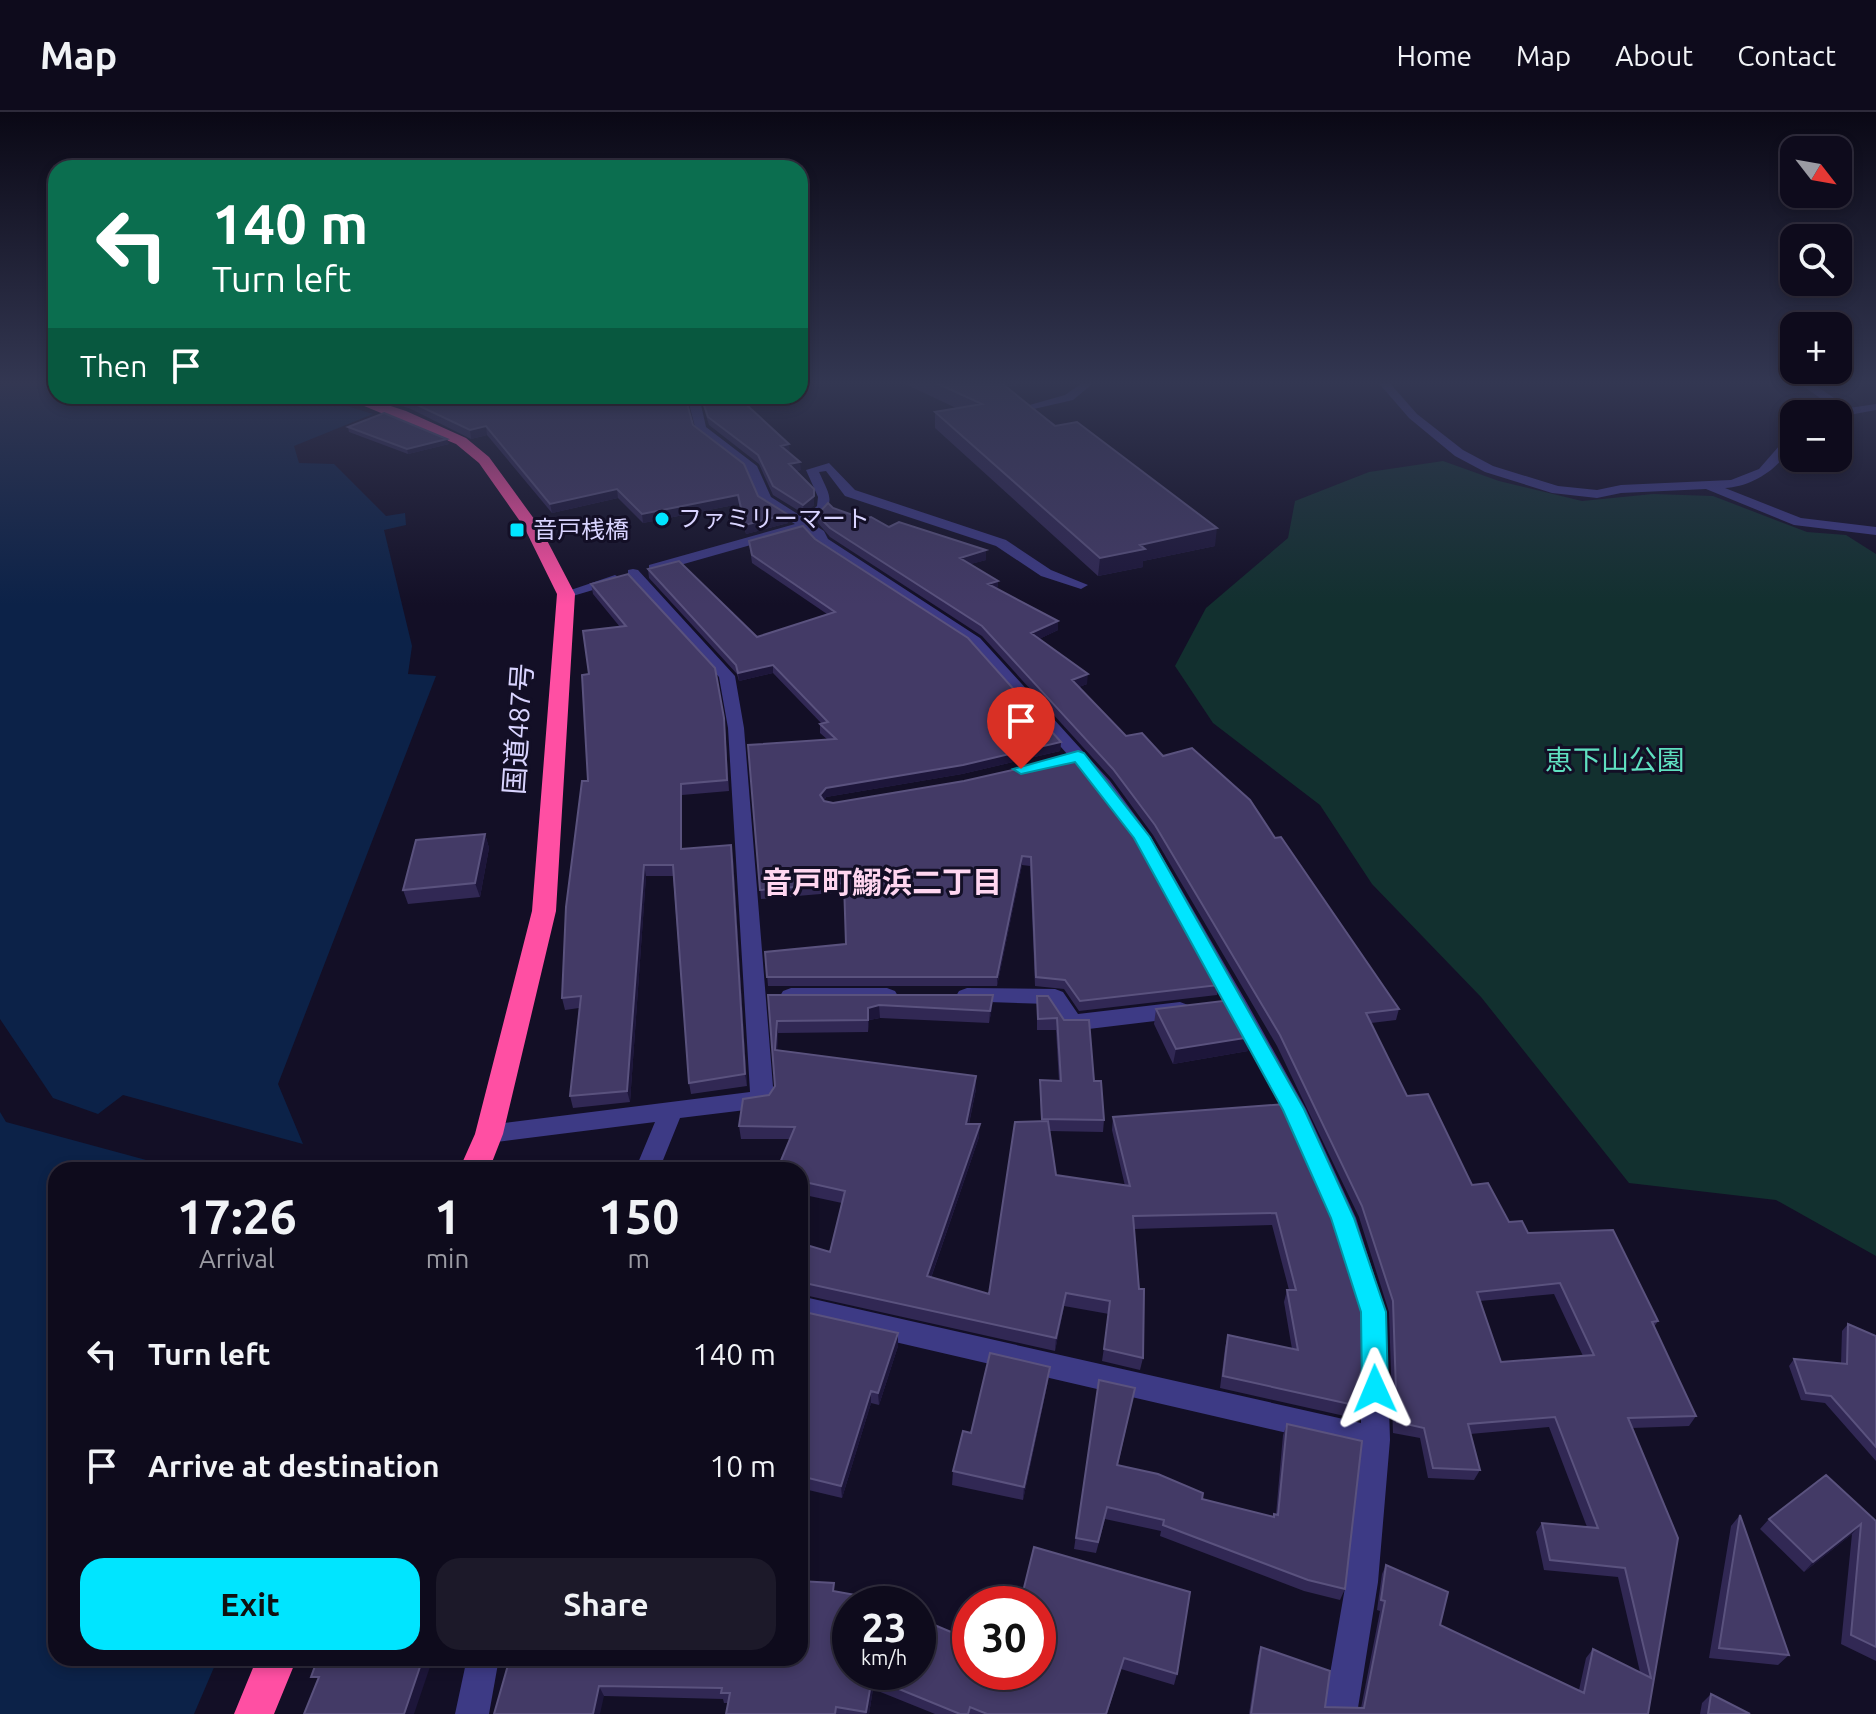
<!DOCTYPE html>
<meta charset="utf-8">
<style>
:root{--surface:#0e0b1c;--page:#1c1929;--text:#f1f3f6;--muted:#9b9ba3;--line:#2e2b3b;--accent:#00e5ff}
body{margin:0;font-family:Ubuntu,"Noto Sans JP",sans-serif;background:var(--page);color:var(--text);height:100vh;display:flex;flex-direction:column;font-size:30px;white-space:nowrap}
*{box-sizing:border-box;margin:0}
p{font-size:26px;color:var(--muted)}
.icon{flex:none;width:44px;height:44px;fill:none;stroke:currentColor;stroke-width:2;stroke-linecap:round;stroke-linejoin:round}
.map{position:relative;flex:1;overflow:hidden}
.details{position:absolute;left:48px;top:1050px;width:760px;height:504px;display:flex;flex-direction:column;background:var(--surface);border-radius:24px;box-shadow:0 4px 12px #0003,0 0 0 2px var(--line)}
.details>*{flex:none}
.guide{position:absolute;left:48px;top:48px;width:760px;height:244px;border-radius:24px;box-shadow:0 4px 12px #0003,0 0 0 2px var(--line);background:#0b6e4f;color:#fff;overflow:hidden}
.needle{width:52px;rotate:121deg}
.buttons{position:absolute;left:1780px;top:24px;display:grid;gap:16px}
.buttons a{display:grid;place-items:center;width:72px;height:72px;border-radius:16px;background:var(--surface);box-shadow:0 4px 12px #0003,0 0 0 2px var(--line);font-size:40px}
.speed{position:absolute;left:832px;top:1474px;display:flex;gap:16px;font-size:40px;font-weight:700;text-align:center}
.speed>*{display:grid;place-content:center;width:104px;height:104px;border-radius:50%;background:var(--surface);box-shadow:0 4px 12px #0003,0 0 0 2px var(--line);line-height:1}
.speed small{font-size:20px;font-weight:400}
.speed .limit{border:12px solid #d22;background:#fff;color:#111}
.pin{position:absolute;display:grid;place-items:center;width:68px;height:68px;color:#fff;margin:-82px -34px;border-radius:50% 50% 50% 0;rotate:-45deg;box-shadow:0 0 8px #0007}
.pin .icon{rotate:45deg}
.me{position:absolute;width:88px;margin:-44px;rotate:359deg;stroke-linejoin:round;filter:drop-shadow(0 0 6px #0008)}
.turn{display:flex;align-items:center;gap:28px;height:168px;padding:0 32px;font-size:36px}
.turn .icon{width:104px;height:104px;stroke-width:2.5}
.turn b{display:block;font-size:56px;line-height:68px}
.then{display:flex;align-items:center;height:76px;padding:0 32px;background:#0003;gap:16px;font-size:30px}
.eta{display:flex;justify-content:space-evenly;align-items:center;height:136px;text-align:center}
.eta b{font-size:48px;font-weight:700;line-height:56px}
.action{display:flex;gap:16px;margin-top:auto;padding:16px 32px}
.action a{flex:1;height:92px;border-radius:24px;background:var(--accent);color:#111;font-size:32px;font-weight:700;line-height:92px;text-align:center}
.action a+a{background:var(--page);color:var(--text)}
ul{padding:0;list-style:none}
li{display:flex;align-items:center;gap:24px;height:112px;padding:0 32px}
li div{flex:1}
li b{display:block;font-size:30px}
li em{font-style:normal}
header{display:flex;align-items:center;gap:48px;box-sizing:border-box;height:112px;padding:0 40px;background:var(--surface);border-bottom:2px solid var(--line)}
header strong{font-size:38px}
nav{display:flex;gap:44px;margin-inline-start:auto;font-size:28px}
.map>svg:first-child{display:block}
.green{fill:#12302f}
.water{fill:#0c2248}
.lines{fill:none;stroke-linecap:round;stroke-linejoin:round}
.minor{fill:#3d3a85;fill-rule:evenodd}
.highway{fill:#ff4fa3;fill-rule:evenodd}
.wall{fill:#312854;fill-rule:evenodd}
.shaded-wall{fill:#1d163a}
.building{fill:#433a66;stroke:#5a527e;stroke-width:2;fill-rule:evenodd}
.route{fill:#00e5ff;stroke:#0095a6;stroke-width:2}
.poi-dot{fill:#00e5ff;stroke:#130f26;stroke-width:3}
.labels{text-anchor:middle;stroke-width:6;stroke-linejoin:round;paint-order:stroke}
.far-poi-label{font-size:24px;fill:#d9d4ff;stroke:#130f26;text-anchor:start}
.street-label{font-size:28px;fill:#d9d4ff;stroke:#130f26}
.park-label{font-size:28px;fill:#5fe0c0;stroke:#130f26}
.neighbourhood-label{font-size:30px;font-weight:bold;fill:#ffd6f0;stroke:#130f26}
</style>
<header>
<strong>Map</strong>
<nav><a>Home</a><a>Map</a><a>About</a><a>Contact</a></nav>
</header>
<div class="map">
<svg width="1876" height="1602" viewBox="0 0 1876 1602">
<rect width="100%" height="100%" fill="#130f26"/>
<path class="green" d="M1443,349l56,20 83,20 71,-7 60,2 94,36 39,3 30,19v702l-100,-56 -147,-17 -148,-186 -109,-113 -52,-79 -107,-82 -38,-57 31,-58 82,-70 7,-37 74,-29z"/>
<path class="water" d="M14,269h42v15h258l59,18 -79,32 5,17 35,1 52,52 19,-3 1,12 -22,5 28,116 -4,28 28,2 -158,408 25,60 -180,-49 -25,19 -45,-16 -53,-79v-634z
M0,1000l6,10 177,48h-127v488h162l-24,56h-194z"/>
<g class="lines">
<path class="minor" d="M1085,269h11l-23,19 -48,11 -6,-3 46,-13z
M1377,269h11l29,33 46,36 30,16 65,20 39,4 24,-5 110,-5 28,-11 35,-40c0,32 -39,58 -69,59l76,30 75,9v8l-82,-10 -88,-36 -85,4 -24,5 -45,-5 -67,-21 -30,-16 -46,-38z
M1796,269h13l40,27 27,-4v6l-38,7v-3h-9l8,-4z
M687,284h12l7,31 51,39 14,31 33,21 13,-12 1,-9 -12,-27 23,-7 26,27 151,50 45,30 37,15 -7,4 -40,-13 -45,-30 -151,-50 -19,-25 -7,1c13,28 17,30 -6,52l11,7 4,8 152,99 130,143 41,56 96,166 59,106 50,109 30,94 4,128 -12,142 -21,132h-34l23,-132 14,-132 -560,-130v-24l561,127 -1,-111 -30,-94 -48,-109 -149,-271 -35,-49 -128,-145 -153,-100 -13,-14 -145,41h-10v-6l146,-41 -35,-22 -13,-31 -51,-40z
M633,457l5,1 97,106 9,52 30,371 -4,6 -8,3 -82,10 -21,52h-24l20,-48 -166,21 -8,-2 -4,-7 4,-7 8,-2 261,-33 -22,-364 -9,-51 -91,-101v-6z
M615,463l7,4 -2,3 -54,16 -7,-4z
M791,876h96l8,3 3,5 -3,5 -8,3h-96l-8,-3 -3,-5 3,-5z
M967,876l88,1 8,3 15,22 102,-12 8,3 3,5 -3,5 -8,3 -108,13 -8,-2 -15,-25 -90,-3 -3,-5 3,-5z
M467,1546h32l-10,56h-34z"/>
<path class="highway" d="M340,284h20l46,15 60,27 23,19 51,70 35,67 -19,317 -53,223 -14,36h-30l16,-36 57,-223 25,-317 -33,-67 -45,-64 -23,-19z
M257,1546h40l-23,56h-40z"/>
</g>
<path class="wall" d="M899,269h131l-23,7 208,158 -72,15v6l-45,9 -163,-148v-16l21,-4z
M372,284h313l8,29 65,71 30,27 -42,11 -7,-30 -96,19 -25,-25 -66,15 -65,-78 -16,4 -60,-30z
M700,284h37l53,57 11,17 -5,1 18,18v16l-10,9 -31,-19 -14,-31 -50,-39z
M348,315l101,17 -41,10 -59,-22z
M833,396l56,19 97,23v10l-16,4 28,17 -1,8 61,32v9l-19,9 48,45 -8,3 47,49 37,20 112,82 124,171 -3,11 -25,3 36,73 65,89 37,37 19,11 130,88 -4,6 42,89 -7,10 -57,2 46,110 -30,176h-399l9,-58 3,-9 64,60 36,1 19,-97 -3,-1 5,-36 4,-9 54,60 139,65 7,-32 7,-9 47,23 -22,-95 -74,-7 -8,-38 6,-9 45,4 -38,-100 -79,7 10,36 -6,10 -46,-2 -8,-40 -27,-5 -4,-121 -30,-95 -82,-171 -124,-211 -41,-56 -130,-143 -152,-99 -12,-14 -1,-8zM1554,1182l29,62 -82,6 -21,-61z
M815,427l246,203 -1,9 -98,23 -136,23 -2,4 9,2 131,-22 255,204 -2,10 -138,16 -15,-22 -29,-3 -5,-120 -8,-1 -25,121h-229l-3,-34 81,-8 -2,-52 -83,7 -13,-154 80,-5 -8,-7v-9h2l-49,-51 -34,8 -2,-7 -88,-96 -1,-9 109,68 70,-23 -75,-51 -3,-22z
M591,472l134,144 4,63 -47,4v54l51,8 14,229 -56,8 -2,-11 -16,-207h-27l-16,226 -57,6 -3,-12 9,-88 -14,2 -3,-12 26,-217 1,-107 31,-47 -27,-33z
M485,722l4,14 -9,49 -72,7 -5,-14z
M768,883l224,13 -3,15 -109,-5 -11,2 -1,12 -90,1 -1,17 199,26v13l-7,35 10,13 -48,141 58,16 52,-173 -1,-41 19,1 -3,-51h-19v-34h11l46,85 10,39 -1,12 -54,-1 7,44 69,11 -13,-56 1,-13 172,-13 78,303 -5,12 -138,-31 5,-40 3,-13 64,14 -8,-47 3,-12h2l-17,-65 -138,4 9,129 -3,12 -38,-9 7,-47 -45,-8 -9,45 -255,-57v-51l30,9 12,-49 -42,-9v-24l-10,-31h-49l-2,-13 30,-31 6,-9z
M1156,897l92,42 -75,13 -19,-40z
M800,1199l98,22v13l-19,59 -8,-2 -29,95 -42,-10z
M1848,1212l28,12v125l-51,-58 -24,-3 -12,-34 5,-7 47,5 1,-33z
M1050,1255l-2,14 -25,119 -71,-15 1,-14 18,-38z
M1099,1268l36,8 -17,77 84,34 71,18 1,-3h2l7,-79 4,-11 58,165 -5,11 -36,-9 -144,-55 1,-5 -56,-12 -9,34 -22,-4z
M1740,1403l49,140 -11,10 -69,-7 22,-132z
M1769,1407l107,2v140l-35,-17 11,-110 -48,38 -44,-43z
M835,1479l54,10 1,3h-40l188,68v-68l139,70 -3,11 -53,-16 -14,45h-172l-62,-25 -4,25h-143l2,-11h-4l-1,-4 -119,-3 -97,-35 -1,-3h294z
M1711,1582l39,20h-50l2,-11z"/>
<path class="shaded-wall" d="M993,269h37l-37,11z
M486,314l1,9 -16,4 -1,-9z
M447,327l2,5 -41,10 -1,-5z
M789,332l1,9 -9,-7z
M800,350l1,8 -12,2v-8z
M617,377l1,9 -66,15 -2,-9z
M814,377v16l-10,9 -1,-9z
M738,383l1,9 -96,19 -1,-9z
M787,402l1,9 -42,11 -1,-9z
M1217,416l-2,18 -72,15v6l-45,9 2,-18 40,-13z
M986,438v10l-26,7v-9z
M998,469l-1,9 -9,-6z
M1058,509v9l-27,13v-10z
M773,553v8l-34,8 -1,-8z
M1088,562l-1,10 -16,6 1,-10z
M1061,630l-1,9 -98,23 -136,23 -5,7 -1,-9 6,-7z
M681,672l1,11v65l-1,-11z
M485,722l4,14 -9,49 -5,-14z
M731,733l2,12 14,229 -2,-12z
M1022,744v9l-25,121v-9z
M644,753l2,11 -16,226 -3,-11z
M993,883l-1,13 -3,15 1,-12z
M879,893l1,13 -11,2 -1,12v-24z
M777,909l1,12 -1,30 -2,-13z
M1251,925l-3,14 -75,13 3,-15z
M976,964v13l-10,48v-13z
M980,1012l-1,13 -52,152v-13z
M1066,1181l-2,13 -9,45 1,-13z
M898,1221v13l-19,59 -1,-12z
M1050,1255l-2,14 -25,119 1,-13z
M871,1279v12l-29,95 -1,-12z
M1861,1412l-9,10 -48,38 9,-10z
M423,1546h10l-19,56h-10z
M872,1566l1,11 -4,25h-3z
M599,1574l5,10 -4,18h-7z"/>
<path class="building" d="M932,269h67l56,45 22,-4 140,106 -77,17 5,4 -45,9 -165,-146 47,-8z
M394,284h291l8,29 51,39 14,32 29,18 -42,11 -7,-30 -96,19 -25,-25 -67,15 -64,-78 -16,4 -61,-29z
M701,284h36l52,48 -8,2 19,16 -11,2 25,25v7l-11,9 -30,-19 -15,-31 -50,-38z
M384,301l63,26 -40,10 -59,-22z
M828,391l5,5 31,11 7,-2 18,10 10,-5 87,28 -26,8 38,23 -10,3 70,37 -27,12 57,41 -16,6 54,56 16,-3 21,23 29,-8 58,52 25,38 6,-1 118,172 -33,4 41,83 21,-2 44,91 16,-2 21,39 13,-1 6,12 85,-3 45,91 -6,1 44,94 -68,2 50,120 -30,176h-397l10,-67 69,24 -5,36 39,1 21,-107 -4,-1 5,-35 62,27 -8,33 144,68 9,-44 58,29 -26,-110 -75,-8 -8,-37 56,5 -43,-111 -87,7 12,46 -47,-2 -9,-40 -27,-6 -4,-121 -31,-95 -82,-171 -125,-210 -42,-56 -131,-143 -152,-98 -13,-13zM1560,1171l34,72 -93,7 -24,-70z
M803,414l12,13 153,99 93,104 -98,23 -137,23 -6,7 4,6 9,2 131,-22 110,-25 58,75 87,154 -139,16 -15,-21 -29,-3 -5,-120 -9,-1 -25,121h-230l-2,-25 81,-8 -2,-61 -84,7 -12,-145 88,-6 -16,-15 8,-2 -55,-57 -35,8 -2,-8 -88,-96 31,-8 78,76 78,-25 -83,-57 -3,-14z
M628,462l87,94 9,50 3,62 -46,4v65l50,-4 14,229 -56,9 -16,-218h-29l-17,226 -57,5 11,-100 -19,2 4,-91 16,-126h6l-6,-106 7,-1 -6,-43 43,-5 -35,-42z
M485,722l-10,49 -72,7 13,-50z
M768,883h225l-3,16 -111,-6 -11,3v12l-91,1 -2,29 201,26 -10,48h14l-53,152 62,18 26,-172 33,-1 8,54 74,11 -17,-69 172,-13 46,102 31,94 1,107 -140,-31 5,-41 70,15 -11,-60h9l-20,-77 -143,3 6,73h5l-1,69 -39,-9 6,-48 -44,-8 -10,45 -256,-56v-39l30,9 15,-61 -45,-10v-11h-23l18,-43 -56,-1 4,-27 26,-4 6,-9z
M1037,884h11l16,24h25l5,61h7l3,39 -62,-1 -2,-39 21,1 -4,-63 -19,1z
M1231,888l20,37 -75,12 -20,-40z
M800,1199l98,22 -20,60 -7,-2 -30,95 -41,-10v-125l5,-13 -5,-1z
M1848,1212l28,12v111l-45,-51 -25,-3 -12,-34 53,5z
M990,1241l60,14 -26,120 -71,-16 10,-40 8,2z
M1099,1268l36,8 -18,77 41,9 45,19 -1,6 72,18v-3l4,1 9,-91 75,17 -17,148 -37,-9 -145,-55 1,-5 -57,-13 -9,35 -22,-4z
M1826,1363l50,46v126l-25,-12 10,-111 -48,38 -44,-43z
M1740,1403l49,140 -70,-7z
M1034,1435l156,45 -13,82 -53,-16 -18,56h-119l-17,-7 -2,7h-8l-88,-36 -6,34 -30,-5 -1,7h-109l4,-21h-9l1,-5 -123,-2 -6,28h-99l16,-56h290v-77l34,2 -1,8 56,10v3h-39v68h68v-54l52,22v32h68v-68h-18z
M318,1546h105l-19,56h-100l15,-37h-8z
M1711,1582l39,20h-42z"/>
<linearGradient id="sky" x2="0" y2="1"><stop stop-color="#0a0815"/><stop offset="0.55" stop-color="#333752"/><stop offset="1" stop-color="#333752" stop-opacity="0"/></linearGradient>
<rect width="1876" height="493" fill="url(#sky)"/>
<path class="route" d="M1078,639l6,2 66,84 154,272 50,109 32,94 2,77 -4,8 -9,3 -9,-3 -4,-8 -1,-77 -30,-94 -48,-108 -149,-272 -59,-76 -54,12 -8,-5z"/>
<g class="poi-dot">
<circle cx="662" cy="407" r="8"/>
<rect x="509" y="410" width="16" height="16" rx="4"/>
</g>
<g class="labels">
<g class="far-poi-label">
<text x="678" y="415">ファミリーマート</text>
<text x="533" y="426">音戸桟橋</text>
</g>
<g class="street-label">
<text transform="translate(518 617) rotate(-86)" y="10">国道487号</text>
</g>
<g class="park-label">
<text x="1615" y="658">恵下山公園</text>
</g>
<g class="neighbourhood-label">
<text x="882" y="781">音戸町鰯浜二丁目</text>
</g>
</g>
</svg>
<div class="buttons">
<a><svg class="needle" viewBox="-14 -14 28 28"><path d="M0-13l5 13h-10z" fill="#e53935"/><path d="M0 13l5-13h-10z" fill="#9b9ba3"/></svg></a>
<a><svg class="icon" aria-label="search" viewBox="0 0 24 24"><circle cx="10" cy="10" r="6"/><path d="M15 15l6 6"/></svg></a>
<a>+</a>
<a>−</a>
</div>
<div class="speed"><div>23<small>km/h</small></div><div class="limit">30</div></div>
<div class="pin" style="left:1021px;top:657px;background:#d93025"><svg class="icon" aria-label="arrive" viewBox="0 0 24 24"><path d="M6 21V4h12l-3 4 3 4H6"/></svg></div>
<svg class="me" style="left:1375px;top:1277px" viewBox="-20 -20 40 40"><path d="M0-17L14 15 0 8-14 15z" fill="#00e5ff" stroke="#fff" stroke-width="4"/></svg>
<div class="guide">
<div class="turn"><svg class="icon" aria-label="left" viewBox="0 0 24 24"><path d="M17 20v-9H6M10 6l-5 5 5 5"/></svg><div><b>140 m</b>Turn left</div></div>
<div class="then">Then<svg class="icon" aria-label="arrive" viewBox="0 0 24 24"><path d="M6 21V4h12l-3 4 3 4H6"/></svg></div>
</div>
<section class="details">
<div class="eta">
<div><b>17:26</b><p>Arrival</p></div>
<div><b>1</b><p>min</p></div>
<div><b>150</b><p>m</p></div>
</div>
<ul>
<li><svg class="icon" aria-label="left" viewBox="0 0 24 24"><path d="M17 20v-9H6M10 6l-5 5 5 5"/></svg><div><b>Turn left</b></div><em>140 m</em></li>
<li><svg class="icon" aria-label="arrive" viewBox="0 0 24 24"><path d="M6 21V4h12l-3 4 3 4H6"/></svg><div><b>Arrive at destination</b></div><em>10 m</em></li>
</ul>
<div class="action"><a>Exit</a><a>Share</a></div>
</section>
</div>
